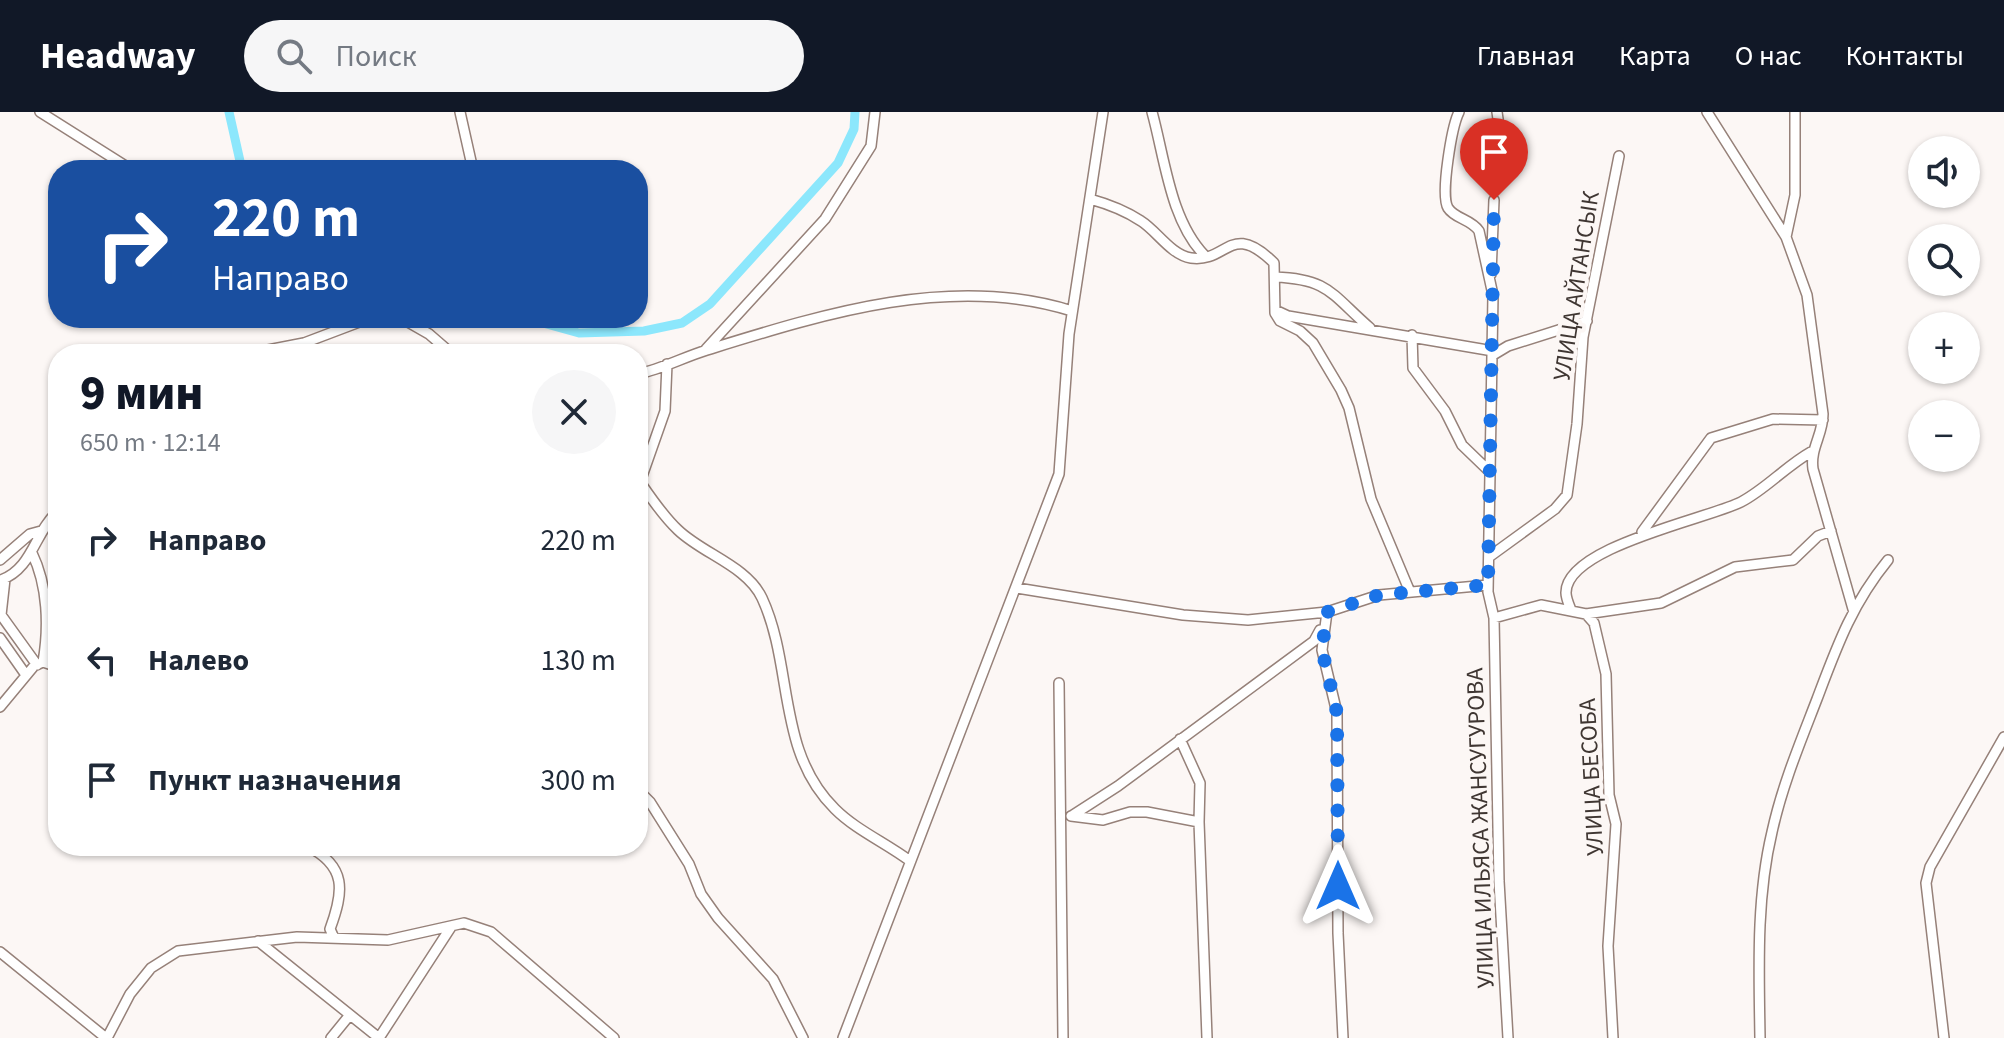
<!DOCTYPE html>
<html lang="ru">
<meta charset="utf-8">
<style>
:root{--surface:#fff;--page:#f6f6f7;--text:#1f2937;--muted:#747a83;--accent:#111827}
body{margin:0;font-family:"Source Sans 3",sans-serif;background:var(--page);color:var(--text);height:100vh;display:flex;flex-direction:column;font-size:30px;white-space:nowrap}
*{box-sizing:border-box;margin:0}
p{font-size:26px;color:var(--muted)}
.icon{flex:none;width:44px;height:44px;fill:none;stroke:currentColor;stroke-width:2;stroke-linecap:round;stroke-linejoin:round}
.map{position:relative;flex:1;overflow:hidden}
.side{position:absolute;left:48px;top:232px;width:600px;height:512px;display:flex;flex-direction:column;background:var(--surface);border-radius:32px;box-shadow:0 2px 6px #0004}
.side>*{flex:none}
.guide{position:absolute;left:48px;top:48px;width:600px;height:168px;border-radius:32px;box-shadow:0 2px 6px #0004;background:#1a4fa0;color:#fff;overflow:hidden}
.controls{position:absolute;left:1908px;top:24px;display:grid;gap:16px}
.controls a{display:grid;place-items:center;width:72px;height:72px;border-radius:50%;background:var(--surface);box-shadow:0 2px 6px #0004;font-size:40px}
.pin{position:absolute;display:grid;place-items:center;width:68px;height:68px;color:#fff;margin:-82px -34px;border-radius:50% 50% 50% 0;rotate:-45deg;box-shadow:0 0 8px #0007}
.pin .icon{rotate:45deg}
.me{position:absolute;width:88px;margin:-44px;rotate:0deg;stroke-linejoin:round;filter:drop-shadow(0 0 6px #0008)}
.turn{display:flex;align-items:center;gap:28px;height:168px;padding:0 32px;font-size:36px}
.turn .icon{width:104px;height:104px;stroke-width:2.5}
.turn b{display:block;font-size:56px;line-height:68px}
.round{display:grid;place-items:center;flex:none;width:84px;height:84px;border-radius:42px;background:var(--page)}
.headline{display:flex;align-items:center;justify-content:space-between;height:136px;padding:0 32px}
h1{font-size:48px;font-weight:800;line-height:60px;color:var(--accent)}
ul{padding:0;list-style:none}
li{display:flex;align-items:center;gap:24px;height:120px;padding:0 32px}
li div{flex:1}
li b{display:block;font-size:30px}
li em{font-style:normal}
header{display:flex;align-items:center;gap:48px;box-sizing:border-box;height:112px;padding:0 40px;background:var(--accent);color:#fff}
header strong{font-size:38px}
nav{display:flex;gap:44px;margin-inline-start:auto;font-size:28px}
.search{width:560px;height:72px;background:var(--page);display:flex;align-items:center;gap:20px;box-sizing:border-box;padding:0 28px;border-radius:44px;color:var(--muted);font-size:30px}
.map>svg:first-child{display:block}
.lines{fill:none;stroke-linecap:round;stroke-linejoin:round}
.canal{stroke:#8ce7fc;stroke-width:9}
.minor-casing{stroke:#968179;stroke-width:12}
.minor{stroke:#fff;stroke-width:9}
.route{stroke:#1a73e8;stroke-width:14;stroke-dasharray:0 25.2}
.labels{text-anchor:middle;stroke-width:8;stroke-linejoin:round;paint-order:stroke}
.street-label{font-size:24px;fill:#3f3632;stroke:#fcf7f5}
</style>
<header>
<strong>Headway</strong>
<div class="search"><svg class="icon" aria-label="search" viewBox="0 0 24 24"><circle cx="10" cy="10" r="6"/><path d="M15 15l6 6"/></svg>Поиск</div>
<nav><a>Главная</a><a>Карта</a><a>О нас</a><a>Контакты</a></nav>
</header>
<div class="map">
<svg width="2004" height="926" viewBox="0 0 2004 926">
<rect width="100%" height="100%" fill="#fcf7f5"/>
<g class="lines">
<path class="canal" d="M229,0l13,58
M525,206l54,15 65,-2 38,-8 28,-19 128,-141 16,-34 1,-17"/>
<g class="minor-casing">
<path id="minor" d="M40,0l92,58
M460,0l13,58
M1152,0c13,47 18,108 53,144
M1459,0c-7,14 -19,83 -11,96 7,11 23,11 31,23l14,64 -5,297 6,26 5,263 9,157
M1497,0l1,7
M1707,0l79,125 21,58 16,119c0,21 -13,34 -10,55l40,140
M1090,87c18,5 36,12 51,22 16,10 30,34 50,37 37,5 39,-38 83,5l1,50 5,8 20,10 13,12 28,47 8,18 22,91 39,93
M1786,125l9,-42v-83
M1491,162l3,-74
M1275,165c54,2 56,17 95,51
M1275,198l13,6 205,35
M401,206l28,16 23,20
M1412,223l1,33 32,43 17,34 28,27
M706,237l119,-130 46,-73 4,-34
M246,242l58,-11 66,-25
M1493,243l15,-9 79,-25
M638,262c24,-5 46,-17 69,-24 116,-36 245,-77 365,-39
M640,370c11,16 23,34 38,48 25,24 69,36 84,68 32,69 14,153 73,211 21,21 51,34 75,52
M640,370l25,-71 2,-47
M1642,420l69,-94 62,-19 50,1
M32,441c16,33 17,74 11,109
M1489,445l66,-48 12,-14 10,-71 6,-87 36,-181
M0,448l30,-26 11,-3
M5,467l-4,36 36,50
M1,468c32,-12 33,-47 57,-69
M1017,476l166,27 65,5 79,-8 52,-17 109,-10
M1571,498c-2,-5 -5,-12 -5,-17 -1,-46 141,-74 175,-91 25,-13 45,-36 70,-50
M1327,500l-5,38 15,63 1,220 5,105
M1586,502l8,9 12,51 3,121 7,29 -8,122 5,92
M1494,506l47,-13 45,9 75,-11 74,-36 58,-7 25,-24 13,-5
M0,526l26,37
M1059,571l4,355
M0,595l34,-41 9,-4 15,5
M1180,627l20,44 -1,39
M638,678l12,12 39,62 12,30 17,24 55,61 30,59
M1073,703l45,-29 196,-145 6,-11
M1071,704l32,4 27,-8h17l52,10 8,216
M307,734c40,20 37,45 23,83l4,9
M258,829l121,97
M0,840l106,86
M107,926l23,-44 21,-26 27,-17 119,-14 91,3 76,-17 27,9 123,106
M331,926l18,-22
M379,926l72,-111
M843,926l216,-564 10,-140 34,-222
M1760,926c-1,-68 -4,-139 12,-206 10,-46 28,-89 45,-133 20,-53 35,-95 71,-139
M1944,926l-18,-155 4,-16 74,-130"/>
</g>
<use href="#minor" class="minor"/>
</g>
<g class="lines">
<path class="route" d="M1338,774l-1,-173 -15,-63 5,-38 52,-17 109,-10 6,-385"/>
</g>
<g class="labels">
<g class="street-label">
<text transform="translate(1576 174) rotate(-81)" y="8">УЛИЦА АЙТАНСЫК</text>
<text transform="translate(1591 665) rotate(-93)" y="8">УЛИЦА БЕСОБА</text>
<text transform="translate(1480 716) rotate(-92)" y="8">УЛИЦА ИЛЬЯСА ЖАНСУГУРОВА</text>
</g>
</g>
</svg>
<div class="controls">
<a><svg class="icon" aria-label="sound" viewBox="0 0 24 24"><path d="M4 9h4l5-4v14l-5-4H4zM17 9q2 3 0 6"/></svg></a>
<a><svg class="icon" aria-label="search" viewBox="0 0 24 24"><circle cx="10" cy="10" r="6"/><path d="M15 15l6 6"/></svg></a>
<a>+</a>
<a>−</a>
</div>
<div class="pin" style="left:1494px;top:88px;background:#d93025"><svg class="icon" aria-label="arrive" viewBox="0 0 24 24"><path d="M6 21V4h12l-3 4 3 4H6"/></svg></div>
<svg class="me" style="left:1338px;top:774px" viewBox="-20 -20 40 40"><path d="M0-17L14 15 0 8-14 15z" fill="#1a73e8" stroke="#fff" stroke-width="4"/></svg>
<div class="guide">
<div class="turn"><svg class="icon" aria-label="right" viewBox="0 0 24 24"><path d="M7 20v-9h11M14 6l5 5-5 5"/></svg><div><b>220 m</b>Направо</div></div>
</div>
<section class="side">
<div class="headline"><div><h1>9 мин</h1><p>650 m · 12:14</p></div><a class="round"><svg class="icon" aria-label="close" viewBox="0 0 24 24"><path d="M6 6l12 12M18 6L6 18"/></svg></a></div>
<ul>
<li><svg class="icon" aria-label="right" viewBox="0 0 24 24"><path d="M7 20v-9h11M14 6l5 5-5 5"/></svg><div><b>Направо</b></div><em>220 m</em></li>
<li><svg class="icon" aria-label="left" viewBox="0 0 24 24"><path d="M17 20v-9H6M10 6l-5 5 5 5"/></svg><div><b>Налево</b></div><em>130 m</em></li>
<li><svg class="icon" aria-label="arrive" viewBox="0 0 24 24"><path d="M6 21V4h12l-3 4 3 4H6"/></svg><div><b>Пункт назначения</b></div><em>300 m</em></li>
</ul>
</section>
</div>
